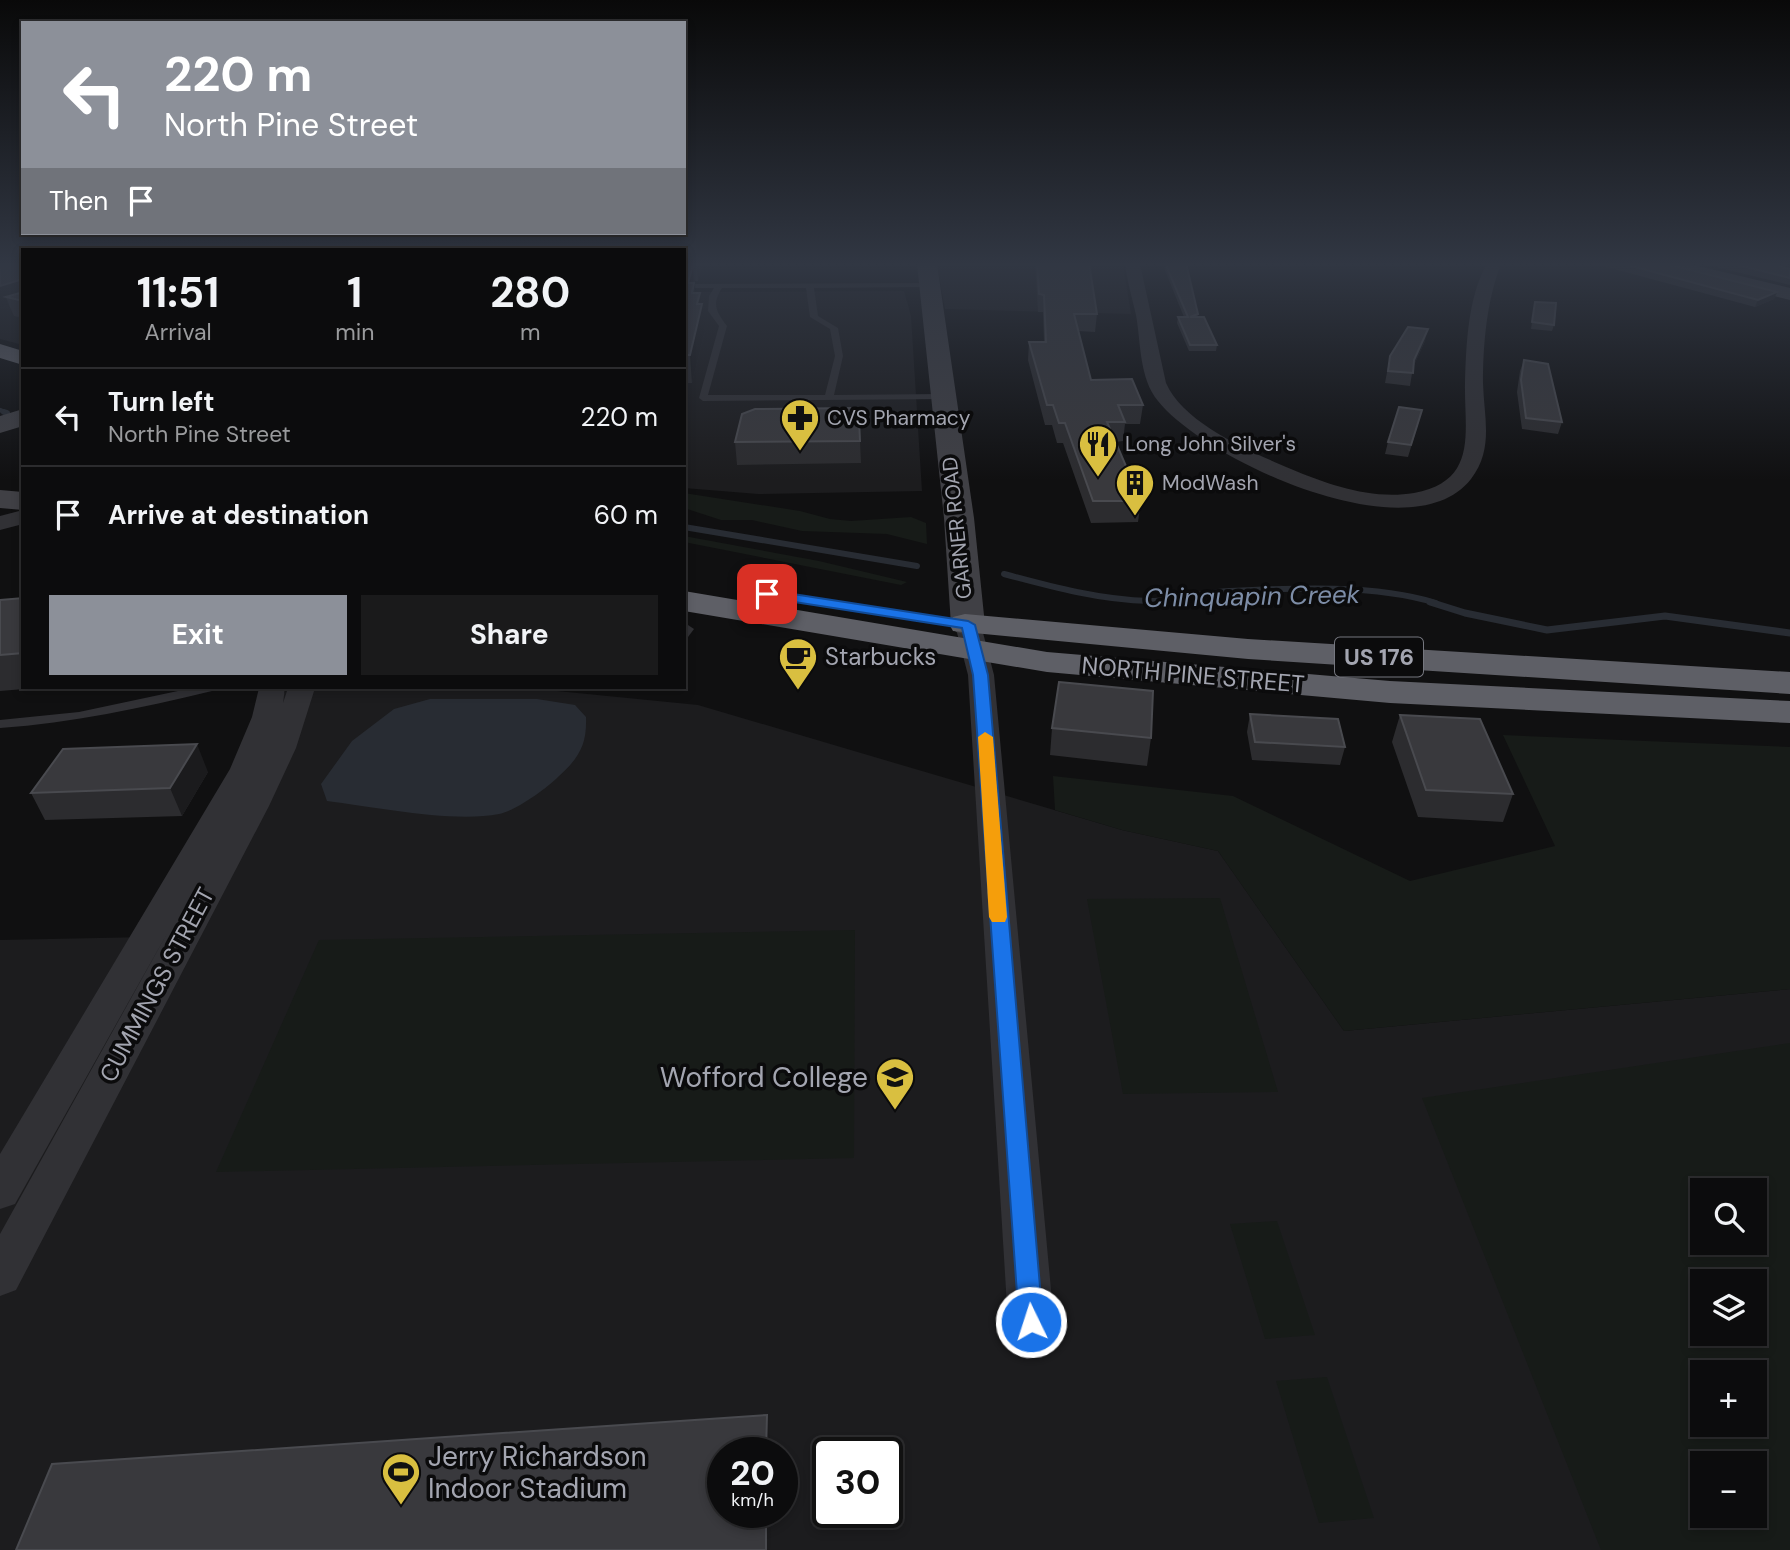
<!DOCTYPE html>
<meta charset="utf-8">
<style>
:root{--surface:#0c0c0d;--page:#1a1a1b;--text:#f1f3f6;--muted:#9a9b9d;--line:#2c2c2e;--accent:#8c9099}
body{margin:0;font-family:"DM Sans",sans-serif;background:var(--page);color:var(--text);height:100vh;display:flex;flex-direction:column;font-size:26px;white-space:nowrap}
*{box-sizing:border-box;margin:0}
p{font-size:23px;color:var(--muted)}
.icon{flex:none;width:38px;height:38px;fill:none;stroke:currentColor;stroke-width:2;stroke-linecap:round;stroke-linejoin:round}
.map{position:relative;flex:1;overflow:hidden}
.panel{position:absolute;left:21px;top:248px;width:665px;height:441px;display:flex;flex-direction:column;background:var(--surface);border-radius:0px;box-shadow:0 4px 10px #0003,0 0 0 2px var(--line)}
.panel>*{flex:none}
.hud{position:absolute;left:21px;top:21px;width:665px;height:214px;border-radius:0px;box-shadow:0 4px 10px #0003,0 0 0 2px var(--line);background:#8c9099;color:#fff;overflow:hidden}
.buttons{position:absolute;left:1690px;top:1178px;display:grid;gap:14px}
.buttons a{display:grid;place-items:center;width:77px;height:77px;border-radius:0px;background:var(--surface);box-shadow:0 4px 10px #0003,0 0 0 2px var(--line);font-size:35px}
.speed{position:absolute;left:707px;top:1437px;display:flex;gap:14px;font-size:35px;font-weight:700;text-align:center}
.speed>*{display:grid;place-content:center;width:91px;height:91px;border-radius:50%;background:var(--surface);box-shadow:0 4px 10px #0003,0 0 0 2px var(--line);line-height:1}
.speed small{font-size:18px;font-weight:400}
.speed .limit{border:4px solid #111;border-radius:10px;background:#fff;color:#111}
.pin{position:absolute;display:grid;place-items:center;width:60px;height:60px;color:#fff;margin:-30px;border-radius:14px;box-shadow:0 4px 10px #0006}
.me{position:absolute;width:77px;margin:-38px;rotate:356deg;stroke-linejoin:round;filter:drop-shadow(0 0 5px #0008)}
.turn{display:flex;align-items:center;gap:24px;height:147px;padding:0 28px;font-size:32px}
.turn .icon{width:91px;height:91px;stroke-width:2.5}
.turn b{display:block;font-size:49px;line-height:60px}
.then{display:flex;align-items:center;height:66px;padding:0 28px;background:#0003;gap:14px;font-size:26px}
.eta{display:flex;justify-content:space-evenly;align-items:center;height:119px;text-align:center}
.eta b{font-size:42px;font-weight:700;line-height:49px}
.primary-button{display:flex;gap:14px;margin-top:auto;padding:14px 28px}
.primary-button a{flex:1;height:80px;border-radius:0px;background:var(--accent);color:#fff;font-size:28px;font-weight:700;line-height:80px;text-align:center}
.primary-button a+a{background:var(--page);color:var(--text)}
ul{padding:0;list-style:none}
li{display:flex;align-items:center;gap:21px;height:98px;padding:0 28px;border-top:2px solid var(--line)}
li div{flex:1}
li b{display:block;font-size:26px}
li em{font-style:normal}
.map>svg:first-child{display:block}
.built{fill:#1c1c1e;fill-rule:evenodd}
.green{fill:#171b18;fill-rule:evenodd}
.water{fill:#282c33}
.lines{fill:none;stroke-linecap:round;stroke-linejoin:round}
.stream-far2{stroke:#282c33;stroke-width:4.5}
.stream-far1{stroke:#282c33;stroke-width:6}
.stream{stroke:#282c33;stroke-width:7}
.lane{fill:#313135;fill-rule:evenodd}
.street{fill:#313135;fill-rule:evenodd}
.secondary{fill:#404045;fill-rule:evenodd}
.highway{fill:#5e5f66;fill-rule:evenodd}
.wall{fill:#2c2c2f}
.shaded-wall{fill:#1b1b1d}
.building{fill:#39393d;stroke:#494a4f;stroke-width:2}
.route{fill:#1a73e8;stroke:#114b97;stroke-width:2}
.slow{fill:#f59e0b}
.labels{text-anchor:middle;stroke-width:7;stroke-linejoin:round;paint-order:stroke}
.far-poi-label{font-size:21px;fill:#a3a5b0;stroke:#0b0b0c;text-anchor:start}
.far-street-label{font-size:21px;fill:#a3a5b0;stroke:#0b0b0c}
.shield{fill:#0b0b0c;stroke:#75777f;stroke-width:2}
.shield-label{font-size:23px;font-weight:bold;fill:#a3a5b0}
.poi-label{font-size:24px;fill:#a3a5b0;stroke:#0b0b0c;text-anchor:start}
.street-label{font-size:24px;fill:#a3a5b0;stroke:#0b0b0c}
.water-label{font-size:26px;font-style:italic;fill:#7d8da7;stroke:#0b0b0c}
.near-poi-label{font-size:28px;fill:#a3a5b0;stroke:#0b0b0c;text-anchor:end}
</style>
<div class="map">
<svg width="1790" height="1550" viewBox="0 0 1790 1550">
<rect width="100%" height="100%" fill="#101011"/>
<path class="built" d="M0,264h23v81l-23,-6z
M937,264h186l8,50 -186,-5z
M904,291l7,25 11,175 -164,3 -74,-6v-69l3,-11 -3,-8v-108z
M287,688h240l171,17 424,125 96,21 126,180 446,-42v561h-1790v-610l148,-3zM1703,1190h52v52h-52zM1703,1281h52v53h-52zM1703,1372h52v52h-52zM723,1452h59v60h-59zM828,1452h59v60h-59zM1703,1463h52v53h-52z"/>
<path class="green" d="M684,493l116,18 30,8 21,2 60,-4 15,6 1,21 -40,-10 -85,-3 -50,-11h-31l-37,-12z
M684,536l135,25 88,21 -6,3 -217,-43z
M1503,735l287,12v242l-446,42 -126,-180 -96,-21 -67,-20 -2,-34 180,20 177,85 145,-35z
M1220,898l58,194 -155,2 -36,-195z
M855,930l-1,228 -638,14 103,-232z
M1790,1043v507h-189l-179,-452zM1755,1190v52h-52v-52zM1755,1281v53h-52v-53zM1755,1372v52h-52v-52zM1703,1463h52v53h-52z
M1277,1221l38,114 -50,4 -35,-115z
M1327,1377l47,141 -55,5 -43,-142z"/>
<path class="water" d="M430,699h107l38,6 11,12c1,28 -7,41 -28,60 -12,12 -43,34 -59,37 -46,9 -124,-7 -172,-13l-6,-17 31,-43 42,-32z"/>
<g class="lines">
<path class="stream-far2" d="M0,410l7,3"/>
<path class="stream-far1" d="M4,412l3,1
M684,527l233,39
M1004,574c48,13 97,26 146,27 27,0 53,-9 79,-10 64,-3 146,-7 207,12"/>
<path class="stream" d="M1430,602l35,11 82,17 118,-14 125,17"/>
<path class="lane" d="M932,283v4h-3l-115,1 4,28 20,12 5,28 -9,39 109,-1 4,3 -1,2 -243,2 -4,-3 20,-72 -11,-15 1,-15 5,-8h-30v-4zM722,288h84l4,29 20,12 5,27 -10,39h-117l19,-69c-10,-14 -16,-21 -5,-38z
M688,625l6,4 -6,8 -4,1v-12z
M192,688h21l-1,3c-70,17 -140,32 -212,37v-8l79,-8z"/>
<path class="street" d="M1125,264h15l26,119c18,41 85,69 125,86 38,16 81,31 123,24 65,-12 50,-62 51,-110 1,-38 3,-87 22,-119h14c-14,36 -18,79 -18,119 1,35 11,66 -12,96 -60,77 -266,-19 -313,-78 -19,-23 -17,-58 -22,-86 -4,-17 -9,-35 -11,-51z
M23,510v14l-23,6v-14z
M968,617l9,3 4,5 13,50 60,647 -7,15 -16,6 -16,-6 -7,-15 -40,-647 -13,-50 4,-5z
M259,688h26l-2,15 5,-15h27l-19,60 -27,58 -253,484 -16,6v-62l169,-304 -154,274 -15,5v-55l230,-385 22,-52z"/>
<path class="secondary" d="M917,264h20l37,254 11,107 -5,7 -12,3 -12,-3 -5,-7 -7,-107z
M1658,264h32l100,24v12l-129,-32z
M23,409v17l-23,7v-17z
M0,490l23,2v18l-23,-2z"/>
<path class="highway" d="M0,344l23,7v14l-23,-7z
M684,591l363,61 343,29 400,20v22l-400,-20 -343,-31 -363,-61z
M965,614l283,25 542,33v22l-542,-35 -295,-28 -4,-7 4,-7z"/>
</g>
<path class="wall" d="M23,263v55l-9,-2 -5,-11 -9,3v-44z
M684,263h19l-5,18h-3v12l6,11 4,27 -13,52h-8z
M1035,263h54l8,51 -2,18 -17,-1 13,49 52,25 -3,19h-15l-2,17 -8,1 26,59 -3,21 -47,1 -28,-80h-6l-5,-18h-7l-17,-65 1,-18h15l-1,-30h-5z
M1162,263h27v2h-2l11,52 19,28 -1,6h-27l-12,-28 1,-6h6z
M1592,263h71l114,29 -3,7 -19,8z
M1699,263h69l22,6v16z
M1535,302l19,23 -2,6 -21,-2z
M1425,341l-12,26 -3,19 -25,-3 5,-27z
M1524,360l38,62 -4,12 -36,-5 -5,-37 3,-21z
M855,419l5,22 1,22 -124,2 -2,-23z
M1419,421l-11,36 -23,-3 3,-12z
M23,598v90h13l-36,3v-91z
M1250,714l95,33 -5,18 -88,-5 -5,-28z
M1400,715l113,79 -10,28 -85,-5 -26,-75z
M1052,728l99,10 -4,28 -97,-11z
M208,772l-26,44 -137,4 -14,-27z"/>
<path class="shaded-wall" d="M696,263h7l-5,18z
M693,265l4,44 -9,-26z
M23,279v21l-17,-3 3,8 -9,3v-22z
M1777,292l-3,7 -19,8 3,-7z
M700,293l1,16 1,-5 3,27 -13,52 -2,-28 7,-51z
M1428,329l-3,12 -14,31 3,-12z
M197,744l11,28 -26,44 -12,-28z
M767,1415l4,37h-5z
M766,1512h5l-1,38h-4z"/>
<path class="building" d="M2,263h21v16l-23,7v-22z
M1037,263h52l8,51h-23l17,66 41,-1 11,26h-25l7,17h-18l34,79h-48l-28,-78h-6l-6,-18h-6l-18,-63h17l-2,-47 -5,-1z
M1165,263h21l12,51 -8,3h14l13,28h-27l-12,-28h10z
M1620,263h43l114,29 -19,8z
M1730,263h38l22,6v9z
M684,265h9l-5,18h6l-2,10h8l-3,11h5l-12,51h-6z
M23,292v9l-17,-4z
M1535,302l21,1 -2,22 -22,-3z
M1408,327l20,2 -14,31 -1,13 -25,-2 2,-15z
M1524,360l24,4 14,58 -36,-4 -5,-38z
M1399,407l23,3 -11,35 -23,-3z
M855,408l-3,11h7l1,22 -125,1 7,-28 13,-5z
M23,598v55l-23,2v-55z
M1059,682l94,9 -2,47 -99,-10z
M1250,714l88,5 7,28 -90,-5z
M1400,715l80,4 33,75 -87,-4z
M197,744l-27,44 -139,5 32,-44z
M767,1415l-1,37h-43v60h43v38h-750l36,-86z"/>
<linearGradient id="sky" x2="0" y2="1"><stop stop-color="#090909"/><stop offset="0.55" stop-color="#313743"/><stop offset="1" stop-color="#313743" stop-opacity="0"/></linearGradient>
<rect width="1790" height="480" fill="url(#sky)"/>
<path class="route" d="M767,590l201,31 7,4 13,50 55,647 -4,8 -8,3 -9,-3 -3,-8 -46,-647 -11,-47 -200,-31v-6z"/>
<path class="slow" d="M985,732l8,5 14,180 -2,5h-13l-3,-5 -11,-180z"/>
<defs>
<g id="pharmacy-pin" transform="scale(2.0125)"><path d="M0 17L-7.5 6A9.5 9.5 0 1 1 7.5 6Z" fill="#d9bf40" stroke="#0b0b0c"/><path d="M-2-6h4v4h4v4h-4v4h-4v-4h-4v-4h4Z" fill="#111"/></g>
<g id="restaurant-pin" transform="scale(2.0125)"><path d="M0 17L-7.5 6A9.5 9.5 0 1 1 7.5 6Z" fill="#d9bf40" stroke="#0b0b0c"/><path d="M-5-6h1v4h1v-4h1v4h1v-4h1v5L-1.5 .5V6h-2V.5L-5-1ZM5-6V6H3V1.5H1.5Q1.5-4 5-6Z" fill="#111"/></g>
<g id="building-pin" transform="scale(2.0125)"><path d="M0 17L-7.5 6A9.5 9.5 0 1 1 7.5 6Z" fill="#d9bf40" stroke="#0b0b0c"/><path d="M-4-6H4V6H1V3H-1V6H-4ZM-2.5-4.3h1.7v1.8h-1.7ZM.8-4.3h1.7v1.8H.8ZM-2.5-1h1.7V.8h-1.7ZM.8-1h1.7V.8H.8Z" fill="#111"/></g>
<g id="cafe-pin" transform="scale(2.0125)"><path d="M0 17L-7.5 6A9.5 9.5 0 1 1 7.5 6Z" fill="#d9bf40" stroke="#0b0b0c"/><path d="M-5.5-4.5H6V0H3Q3 3.5 0 3.5H-2.5Q-5.5 3.5-5.5 0ZM3-3.2v2h1.7v-2ZM-6 4.5H4V6H-6Z" fill="#111"/></g>
<g id="university-pin" transform="scale(2.0125)"><path d="M0 17L-7.5 6A9.5 9.5 0 1 1 7.5 6Z" fill="#d9bf40" stroke="#0b0b0c"/><path d="M0-5L7-2L0 1L-7-2ZM-4 1L0 2.5L4 1V4Q0 6-4 4Z" fill="#111"/></g>
<g id="stadium-pin" transform="scale(2.0125)"><path d="M0 17L-7.5 6A9.5 9.5 0 1 1 7.5 6Z" fill="#d9bf40" stroke="#0b0b0c"/><path d="M0-5a6.5 5 0 1 0 0 10a6.5 5 0 1 0 0-10ZM-3.5-1.8h7v3.6h-7Z" fill="#111"/></g>
</defs>
<g fill-rule="evenodd">
<use href="#pharmacy-pin" x="800" y="418"/>
<use href="#restaurant-pin" x="1098" y="444"/>
<use href="#building-pin" x="1135" y="483"/>
<use href="#cafe-pin" x="798" y="657"/>
<use href="#university-pin" x="895" y="1077"/>
<use href="#stadium-pin" x="401" y="1472"/>
</g>
<g class="labels">
<g class="far-poi-label">
<text x="827" y="425">CVS Pharmacy</text>
<text x="1125" y="451">Long John Silver's</text>
<text x="1162" y="490">ModWash</text>
</g>
<g class="far-street-label">
<text transform="translate(957 528) rotate(-96)" y="7">GARNER ROAD</text>
</g>
<rect class="shield" x="1335" y="637.5" width="88" height="39" rx="5"/>
<g class="shield-label">
<text x="1379" y="665">US 176</text>
</g>
<g class="poi-label">
<text x="825" y="665">Starbucks</text>
</g>
<g class="street-label">
<text transform="translate(1193 675) rotate(5)" y="8">NORTH PINE STREET</text>
<text transform="translate(157 985) rotate(-62)" y="8">CUMMINGS STREET</text>
</g>
<g class="water-label">
<text transform="translate(1252 596) rotate(-1)" y="9">Chinquapin Creek</text>
</g>
<g class="near-poi-label">
<text x="868" y="1087">Wofford College</text>
<text x="428" y="1466" text-anchor="start">Jerry Richardson<tspan x="428" dy="32">Indoor Stadium</tspan></text>
</g>
</g>
</svg>
<div class="buttons">
<a><svg class="icon" aria-label="search" viewBox="0 0 24 24"><circle cx="10" cy="10" r="6"/><path d="M15 15l6 6"/></svg></a>
<a><svg class="icon" aria-label="layers" viewBox="0 0 24 24"><path d="M12 4l9 5-9 5-9-5zM3 14l9 5 9-5"/></svg></a>
<a>+</a>
<a>−</a>
</div>
<div class="speed"><div>20<small>km/h</small></div><div class="limit">30</div></div>
<div class="pin" style="left:767px;top:594px;background:#d93025"><svg class="icon" aria-label="arrive" viewBox="0 0 24 24"><path d="M6 21V4h12l-3 4 3 4H6"/></svg></div>
<svg class="me" style="left:1031px;top:1322px" viewBox="-20 -20 40 40"><circle r="17" fill="#1a73e8" stroke="#fff" stroke-width="3"/><path d="M0-11L8 9 0 5-8 9z" fill="#fff"/></svg>
<div class="hud">
<div class="turn"><svg class="icon" aria-label="left" viewBox="0 0 24 24"><path d="M17 20v-9H6M10 6l-5 5 5 5"/></svg><div><b>220 m</b>North Pine Street</div></div>
<div class="then">Then<svg class="icon" aria-label="arrive" viewBox="0 0 24 24"><path d="M6 21V4h12l-3 4 3 4H6"/></svg></div>
</div>
<section class="panel">
<div class="eta">
<div><b>11:51</b><p>Arrival</p></div>
<div><b>1</b><p>min</p></div>
<div><b>280</b><p>m</p></div>
</div>
<ul>
<li><svg class="icon" aria-label="left" viewBox="0 0 24 24"><path d="M17 20v-9H6M10 6l-5 5 5 5"/></svg><div><b>Turn left</b><p>North Pine Street</p></div><em>220 m</em></li>
<li><svg class="icon" aria-label="arrive" viewBox="0 0 24 24"><path d="M6 21V4h12l-3 4 3 4H6"/></svg><div><b>Arrive at destination</b></div><em>60 m</em></li>
</ul>
<div class="primary-button"><a>Exit</a><a>Share</a></div>
</section>
</div>
